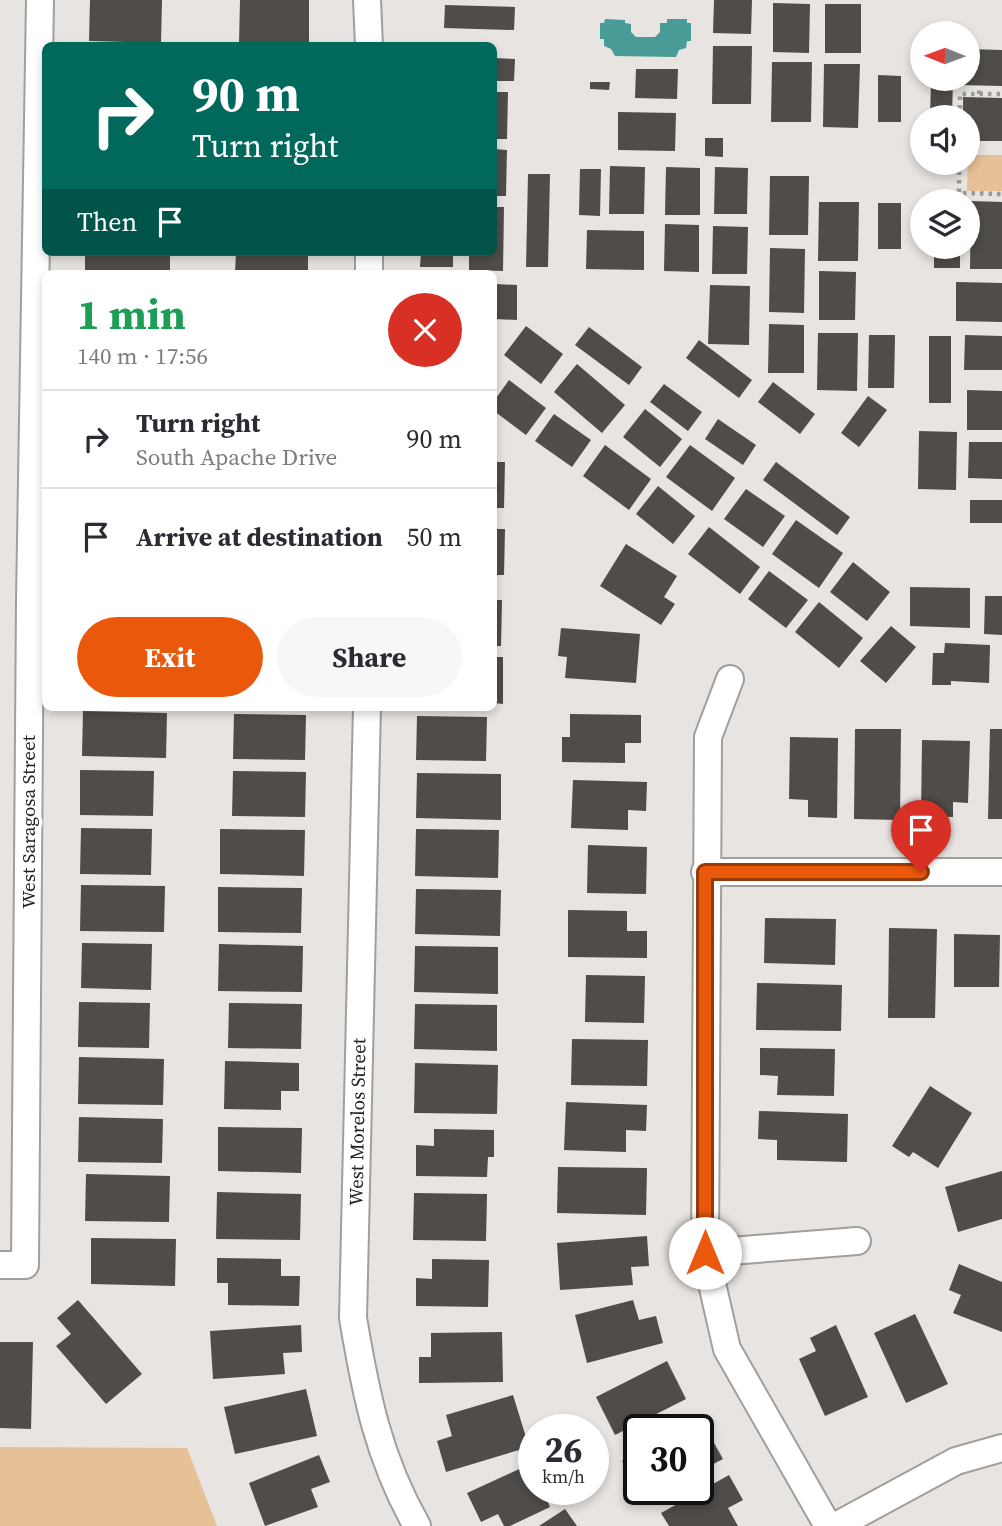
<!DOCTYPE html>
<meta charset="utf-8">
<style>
:root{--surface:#fff;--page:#f7f7f7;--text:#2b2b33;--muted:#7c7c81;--line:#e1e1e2;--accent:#ea580c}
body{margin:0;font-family:"Source Serif 4",serif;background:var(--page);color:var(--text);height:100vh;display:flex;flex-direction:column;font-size:26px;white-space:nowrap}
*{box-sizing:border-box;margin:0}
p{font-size:23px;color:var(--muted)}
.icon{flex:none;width:38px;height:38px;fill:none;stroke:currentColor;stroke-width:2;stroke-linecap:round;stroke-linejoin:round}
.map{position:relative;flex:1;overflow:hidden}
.details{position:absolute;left:42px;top:270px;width:455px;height:441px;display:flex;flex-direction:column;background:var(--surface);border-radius:10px;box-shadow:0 4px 10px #0003}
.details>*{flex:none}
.top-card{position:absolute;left:42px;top:42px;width:455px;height:214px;border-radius:10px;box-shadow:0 4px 10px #0003;background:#00695c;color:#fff;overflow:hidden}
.needle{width:46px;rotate:271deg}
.controls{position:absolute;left:910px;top:21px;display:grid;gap:14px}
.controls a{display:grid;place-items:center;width:70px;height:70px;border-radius:50%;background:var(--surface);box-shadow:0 4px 10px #0003;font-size:35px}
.speed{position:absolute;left:518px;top:1414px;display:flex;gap:14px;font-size:35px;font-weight:700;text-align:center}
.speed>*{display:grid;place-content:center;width:91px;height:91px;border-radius:50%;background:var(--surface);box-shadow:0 4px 10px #0003;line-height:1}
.speed small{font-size:18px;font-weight:400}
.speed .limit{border:4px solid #111;border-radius:10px;background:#fff;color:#111}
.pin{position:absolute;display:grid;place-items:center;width:60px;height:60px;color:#fff;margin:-72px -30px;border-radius:50% 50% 50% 0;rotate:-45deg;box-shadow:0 0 7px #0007}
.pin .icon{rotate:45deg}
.me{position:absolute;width:77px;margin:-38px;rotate:0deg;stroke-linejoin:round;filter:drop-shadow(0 0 5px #0008)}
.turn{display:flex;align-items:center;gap:24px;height:147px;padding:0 35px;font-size:32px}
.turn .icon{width:91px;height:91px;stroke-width:2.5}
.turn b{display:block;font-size:49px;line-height:60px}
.then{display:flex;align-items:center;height:66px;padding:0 35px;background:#0003;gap:14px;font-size:26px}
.round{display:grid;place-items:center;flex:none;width:74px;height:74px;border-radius:37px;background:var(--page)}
.headline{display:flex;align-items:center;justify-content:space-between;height:119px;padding:0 35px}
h1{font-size:42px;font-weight:700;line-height:52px;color:#1e9e55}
.primary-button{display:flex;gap:14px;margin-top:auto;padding:14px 35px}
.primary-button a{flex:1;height:80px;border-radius:42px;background:var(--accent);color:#fff;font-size:28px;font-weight:700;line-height:80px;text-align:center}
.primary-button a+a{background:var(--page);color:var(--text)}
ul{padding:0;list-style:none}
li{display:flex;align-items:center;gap:21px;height:98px;padding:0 35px;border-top:2px solid var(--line)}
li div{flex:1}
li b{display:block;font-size:26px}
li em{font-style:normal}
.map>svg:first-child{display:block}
.green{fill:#e6c096}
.water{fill:#499b98}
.building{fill:#4f4c49}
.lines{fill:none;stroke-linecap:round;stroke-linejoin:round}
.street-casing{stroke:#a19e9b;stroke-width:30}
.path{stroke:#9d9b98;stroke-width:4.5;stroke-dasharray:3.5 5;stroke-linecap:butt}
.street{stroke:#fff;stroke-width:26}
.route-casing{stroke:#983908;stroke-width:18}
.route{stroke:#ea580c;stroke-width:12}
.labels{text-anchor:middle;stroke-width:7;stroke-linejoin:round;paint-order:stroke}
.street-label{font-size:19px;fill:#242322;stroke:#fff}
</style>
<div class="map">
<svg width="1002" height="1526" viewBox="0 0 1002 1526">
<rect width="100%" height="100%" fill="#e7e4e1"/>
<path class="green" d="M968,155h34v36h-35z
M0,1447l187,1 30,78h-217z"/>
<path class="water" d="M605,19l20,1v3l6,1v8l5,5h19l5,-5v-9h7v-4h20v4h4v18h-4l-1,7 -7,2 -3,7 -61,-1 -4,-7 -7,-3v-7h-4v-16h4z"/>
<path class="building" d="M90,0h72l-1,43 -72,-2z
M240,0h69v45l-70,-1z
M714,0h38l-1,34 -38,-1z
M773,3l37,1 -1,49 -36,-1z
M825,4h36v49h-36z
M445,5l70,2 -1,23 -70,-2z
M713,46h39l-1,58h-39z
M968,49l34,1v36l-43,-1v-6h9z
M494,58l21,1 -1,22h-20z
M772,62h40l-1,60h-40z
M824,64h36l-2,64 -35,-1z
M636,69h42l-1,30 -42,-1z
M878,75l23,1v46h-23z
M931,79h22l-1,38h-22z
M590,82h20l-1,8 -19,-1z
M494,92h14l-1,47h-13z
M963,97l39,1v43h-34v-24h-5z
M618,112l58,1 -1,38 -57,-1z
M705,138h18v19l-18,-1z
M494,149l13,1 -1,46h-12z
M610,166l35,1 -1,47h-35z
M666,167l34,1v47h-35z
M715,167l33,1 -1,46h-33z
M580,169h21l-1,47 -21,-1z
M528,174h22l-2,93h-22z
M770,176h39l-1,59h-39z
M971,201l31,1v67h-32z
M819,202h40l-1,59h-40z
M878,203h23v46h-23z
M494,207h10l-1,64 -34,-1v-18h25z
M665,224l34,1v47l-35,-1z
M713,226l35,1 -1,47h-35z
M587,230l57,1v39l-58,-1z
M934,247h26v21h-26z
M770,248l35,1 -1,64 -35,-1z
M85,252h85v21h-85z
M236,252h72v21h-73z
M421,252h32v15h-33z
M819,271l37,1 -1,48h-36z
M956,282l46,1v39l-46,-1z
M494,284l23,1v35l-23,-1z
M710,285l40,1 -1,59 -41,-1z
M769,324l35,1v48h-36z
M526,326l37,28 -22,30 -37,-29z
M589,327l53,40 -13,18 -54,-40z
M818,333h40l-1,58 -40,-1z
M869,335h26l-1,53h-26z
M965,335l37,1v34h-38z
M929,336h22v67h-22z
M699,340l53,40 -13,18 -53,-40z
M577,364l48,41 -23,28 -48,-41z
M509,380l37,28 -20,27 -32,-24v-10z
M773,382l42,32 -15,20 -42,-32z
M664,384l38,28 -14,19 -38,-29z
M967,390l35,1v39h-35z
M868,396l19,14 -28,37 -18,-14z
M645,409l37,30 -22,28 -37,-30z
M554,414l37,26 -19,27 -37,-26z
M718,419l38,26 -13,20 -38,-26z
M919,431l38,1 -1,58 -38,-1z
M969,442h33v37l-34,-1z
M605,445l46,34 -22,31 -46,-34z
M690,445l45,33 -23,33 -46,-34z
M494,462h11l-1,46h-10z
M776,462l74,55 -13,18 -74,-55z
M658,486l37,30 -22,28 -37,-30z
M746,489l39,27 -22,31 -39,-28z
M970,500h32v23h-32z
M796,520l47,33 -24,35 -47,-34z
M709,527l51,40 -20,27 -52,-40z
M494,529h11l-1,46h-10z
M626,544l51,32 -13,21 11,7 -14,21 -61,-39z
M853,562l37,30 -23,29 -37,-29z
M769,571l39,29 -22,28 -38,-29z
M910,587l60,1v40l-60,-2z
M985,596h17v39l-18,-1z
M494,600h8l-1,46h-7z
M819,602l44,36 -24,30 -44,-36z
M891,626l25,21 -30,36 -26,-22z
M561,628l79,6 -4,49 -71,-5 2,-21 -9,-1z
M945,643l45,2 -1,38 -38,-2v4h-19l1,-32h11z
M494,657h9v47l-9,-1z
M83,711l84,2 -1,45 -84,-2z
M234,714l72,1 -1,45 -72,-1z
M570,714l71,1v28h-16v20l-63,-1v-25h8z
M417,716l70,1 -1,44 -70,-1z
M855,729h46l-1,91 -46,-1z
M990,729h12v90h-14z
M790,737l48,1 -1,80 -29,-1v-17l-19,-1z
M922,740l48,1 -2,62 -15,-1v15l-32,-1z
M80,770l74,1 -1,45 -73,-1z
M233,771l73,1 -1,45 -73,-1z
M417,773l84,1v46l-85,-2z
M573,780l74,2 -1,29 -18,-1v20l-57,-2z
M81,828l71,1 -1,46 -71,-1z
M220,829l85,1 -1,46 -84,-2z
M416,829l83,1 -1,48 -83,-2z
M588,845l59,2 -1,47 -59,-1z
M81,885l84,1 -1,46 -84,-1z
M218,887l84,1 -1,45 -83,-1z
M416,889l85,1 -1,46 -85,-2z
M568,910l59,1v20h20v27l-79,-1z
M765,918l71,1 -1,46 -71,-2z
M889,928l48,1 -2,89h-47z
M954,934l46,1 -1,52h-45z
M82,943l70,1 -1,46 -70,-2z
M219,944l84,2 -1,46 -84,-1z
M415,946l83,1v47l-84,-2z
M586,975l59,1 -1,47 -59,-1z
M757,983l85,2 -1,46 -85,-1z
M79,1002l71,1 -1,45 -71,-1z
M229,1003l73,1 -1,45 -73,-1z
M415,1004l82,1v46l-83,-2z
M572,1039l76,1 -1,46 -76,-1z
M760,1048l75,1 -1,47 -57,-1 1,-19 -18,-1z
M79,1057l85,2 -1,46 -85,-1z
M225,1061l74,2v28h-18v19l-57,-1z
M415,1063l83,2 -1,49 -83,-1z
M930,1086l42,27 -34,55 -25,-16 -4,5 -17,-11z
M566,1102l81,3 -1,26 -20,-1v22l-62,-2z
M759,1111l89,3 -1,48 -70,-2v-20l-19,-1z
M79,1117l84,2 -1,44 -84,-1z
M218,1127l84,1 -1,45 -83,-2z
M434,1129l60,1v27h-6l-1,20 -71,-1v-31l18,1z
M558,1167l89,1 -1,47 -89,-2z
M1002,1171v48l-44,13 -13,-45z
M86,1174l84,2 -1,46 -84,-1z
M217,1192l84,2 -1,46 -84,-1z
M414,1193l73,1 -1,47 -73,-1z
M647,1236l2,30 -18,1 2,18 -73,5 -3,-47z
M91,1238l85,1 -1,47 -84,-2z
M217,1258l64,1v17h19l-1,30 -71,-1v-22h-11z
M432,1259l57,1 -1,47 -72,-1v-28l16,1z
M959,1264l43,18v50l-49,-19 8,-18 -12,-5z
M78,1300l64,74 -36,30 -50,-58 15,-12 -14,-16z
M633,1300l6,20 17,-4 7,27 -76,20 -12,-48z
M915,1314l33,70 -42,19 -32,-70z
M301,1325l1,27 -19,1 2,21 -72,5 -3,-48z
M836,1325l32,72 -43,19 -26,-57 17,-8 -6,-13z
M502,1332l1,50 -84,1v-26h12v-24z
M0,1342h33l-2,87 -31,-1z
M667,1361l19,38 -71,36 -19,-38z
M306,1389l11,47 -82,18 -11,-47z
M513,1395l16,52 -83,25 -9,-31 15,-5 -6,-21z
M709,1434l14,25 -25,13v-32z
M639,1452v37h28l-23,13 -22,-41z
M319,1455l11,27 -19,7 7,18 -53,19 -16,-43z
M530,1464l4,8v17h8l8,18 -40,19h-6l-6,-12 -17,8 -14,-29z
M729,1475l14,25 -15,8 10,18h-69l-8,-13z
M565,1509l12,17h-38z"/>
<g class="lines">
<g class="street-casing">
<path id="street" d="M367,0l2,46
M369,252v21
M730,679l-22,58 -3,516 22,96 101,177
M367,707l-14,611c13,77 25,139 64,208
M705,872h297
M705,1253l152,-12
M0,1265h25l5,-665 10,-600
M836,1526l120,-65 46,-13"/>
</g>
<path class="path" d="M979,94l1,-9
M960,117v-23h42
M959,163v30l43,1"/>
<use href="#street" class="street"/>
</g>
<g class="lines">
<g class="route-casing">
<path id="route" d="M705,1253v-381h216"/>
</g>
<use href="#route" class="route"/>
</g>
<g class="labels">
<g class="street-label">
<text transform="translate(28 822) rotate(-90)" y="7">West Saragosa Street</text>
<text transform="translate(357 1122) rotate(-89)" y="7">West Morelos Street</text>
</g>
</g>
</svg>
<div class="controls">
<a><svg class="needle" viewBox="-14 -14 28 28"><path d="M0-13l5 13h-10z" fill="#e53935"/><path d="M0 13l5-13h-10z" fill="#7c7c81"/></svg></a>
<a><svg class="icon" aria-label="sound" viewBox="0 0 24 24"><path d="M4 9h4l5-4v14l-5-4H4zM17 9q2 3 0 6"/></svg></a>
<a><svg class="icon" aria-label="layers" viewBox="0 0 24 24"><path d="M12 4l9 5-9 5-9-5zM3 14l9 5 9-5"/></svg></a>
</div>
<div class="speed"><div>26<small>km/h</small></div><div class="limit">30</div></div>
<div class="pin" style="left:921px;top:872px;background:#d93025"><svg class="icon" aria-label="arrive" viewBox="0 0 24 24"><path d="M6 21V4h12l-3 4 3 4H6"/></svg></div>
<svg class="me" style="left:705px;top:1253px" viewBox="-20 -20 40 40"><circle r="19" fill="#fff"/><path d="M0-13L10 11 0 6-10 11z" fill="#ea580c"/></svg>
<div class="top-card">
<div class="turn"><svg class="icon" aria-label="right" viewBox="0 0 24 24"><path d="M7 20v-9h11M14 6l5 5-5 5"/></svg><div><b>90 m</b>Turn right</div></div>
<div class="then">Then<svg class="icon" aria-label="arrive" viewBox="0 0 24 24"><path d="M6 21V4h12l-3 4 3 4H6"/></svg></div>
</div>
<section class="details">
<div class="headline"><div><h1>1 min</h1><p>140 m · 17:56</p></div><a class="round" style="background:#d93025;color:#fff"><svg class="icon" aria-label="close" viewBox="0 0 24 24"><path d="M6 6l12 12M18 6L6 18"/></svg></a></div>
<ul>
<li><svg class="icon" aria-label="right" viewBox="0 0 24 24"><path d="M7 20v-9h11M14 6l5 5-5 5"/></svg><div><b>Turn right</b><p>South Apache Drive</p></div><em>90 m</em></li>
<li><svg class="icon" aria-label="arrive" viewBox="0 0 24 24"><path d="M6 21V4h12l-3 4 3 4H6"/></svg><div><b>Arrive at destination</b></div><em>50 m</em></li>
</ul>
<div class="primary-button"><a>Exit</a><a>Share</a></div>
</section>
</div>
